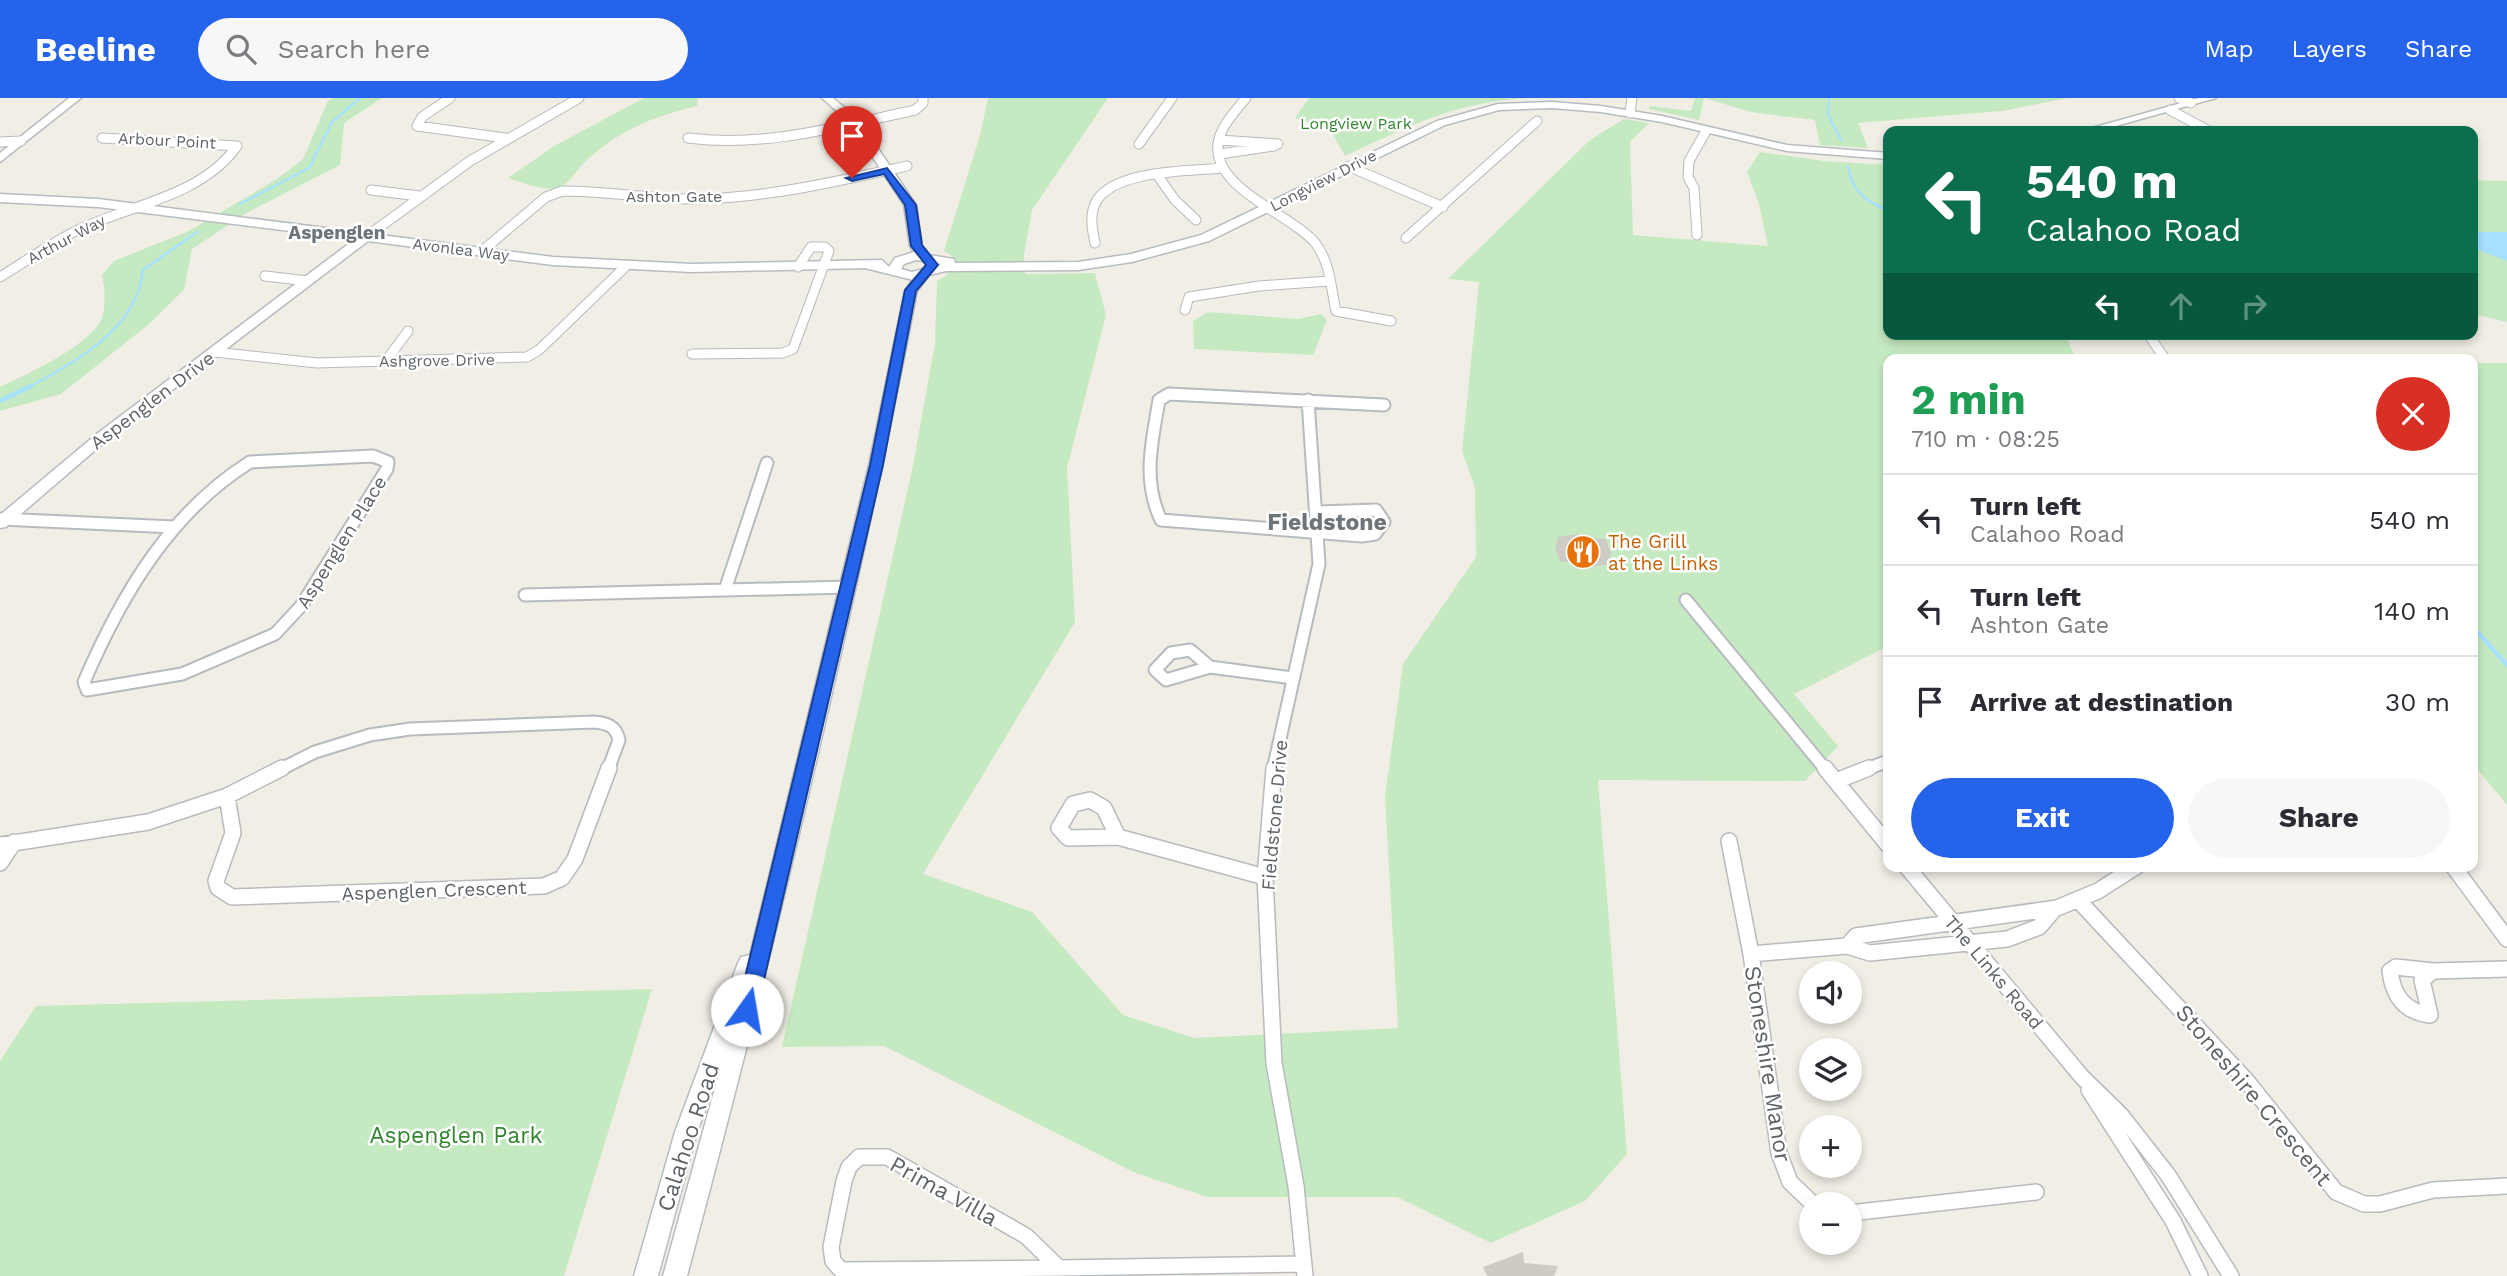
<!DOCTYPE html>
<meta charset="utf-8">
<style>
:root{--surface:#fff;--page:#f7f7f7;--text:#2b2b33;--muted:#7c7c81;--line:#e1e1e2;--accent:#2563eb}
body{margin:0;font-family:"Work Sans",sans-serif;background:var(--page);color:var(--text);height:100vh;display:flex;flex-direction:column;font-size:26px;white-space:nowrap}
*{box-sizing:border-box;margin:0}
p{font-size:23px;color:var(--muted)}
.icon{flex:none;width:38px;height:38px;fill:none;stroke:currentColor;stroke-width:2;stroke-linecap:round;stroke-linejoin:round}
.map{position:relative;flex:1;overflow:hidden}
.sheet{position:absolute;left:1883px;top:256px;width:595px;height:518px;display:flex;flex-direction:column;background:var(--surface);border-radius:14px;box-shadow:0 4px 10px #0003}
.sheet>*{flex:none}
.hud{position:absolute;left:1883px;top:28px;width:595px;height:214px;border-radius:14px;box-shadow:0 4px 10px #0003;background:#0b6e4f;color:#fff;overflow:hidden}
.controls{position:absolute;left:1799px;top:863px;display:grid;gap:14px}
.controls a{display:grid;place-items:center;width:63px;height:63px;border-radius:50%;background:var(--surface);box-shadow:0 4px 10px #0003;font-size:35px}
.pin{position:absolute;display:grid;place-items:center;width:60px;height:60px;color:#fff;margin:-72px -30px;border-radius:50% 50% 50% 0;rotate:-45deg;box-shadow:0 0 7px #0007}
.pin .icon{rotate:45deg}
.me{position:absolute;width:77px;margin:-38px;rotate:13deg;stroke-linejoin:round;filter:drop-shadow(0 0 5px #0008)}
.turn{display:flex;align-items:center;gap:24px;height:147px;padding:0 28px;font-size:32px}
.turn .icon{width:91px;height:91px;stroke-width:2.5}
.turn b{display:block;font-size:49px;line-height:60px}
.lanes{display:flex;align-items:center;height:66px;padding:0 28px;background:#0003;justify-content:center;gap:35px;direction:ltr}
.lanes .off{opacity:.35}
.round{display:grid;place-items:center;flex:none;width:74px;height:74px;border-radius:37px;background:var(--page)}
.head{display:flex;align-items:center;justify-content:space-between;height:119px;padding:0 28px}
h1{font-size:42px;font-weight:700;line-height:52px;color:#1e9e55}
.cta{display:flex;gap:14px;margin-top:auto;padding:14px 28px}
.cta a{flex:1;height:80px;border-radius:42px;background:var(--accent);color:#fff;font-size:28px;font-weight:700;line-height:80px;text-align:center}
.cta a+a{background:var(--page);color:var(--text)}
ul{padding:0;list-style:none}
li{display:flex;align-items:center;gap:21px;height:91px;padding:0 28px;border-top:2px solid var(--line)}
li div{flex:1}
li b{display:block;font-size:26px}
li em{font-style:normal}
header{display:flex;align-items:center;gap:42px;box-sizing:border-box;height:98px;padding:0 35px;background:var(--accent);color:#fff}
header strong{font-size:33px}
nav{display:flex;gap:38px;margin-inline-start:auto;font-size:24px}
.search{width:490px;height:63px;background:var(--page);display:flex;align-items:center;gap:18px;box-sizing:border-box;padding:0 24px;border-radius:38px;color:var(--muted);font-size:26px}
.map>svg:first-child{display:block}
.green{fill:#c5eac1}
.water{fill:#a8e1ff}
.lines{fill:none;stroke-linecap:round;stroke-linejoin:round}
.stream-far1{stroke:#a8e1ff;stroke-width:2.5}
.stream{stroke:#a8e1ff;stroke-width:4.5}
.building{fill:#cecbc5}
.street-far2-casing{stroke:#b7babe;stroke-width:11}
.street-far1-casing{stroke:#b7babe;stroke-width:15}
.street-casing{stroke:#b7babe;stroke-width:18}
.secondary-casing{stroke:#b7bcc1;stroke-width:3}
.street-far2{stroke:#fff;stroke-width:9}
.street-far1{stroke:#fff;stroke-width:11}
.street{stroke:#fff;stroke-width:15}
.secondary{fill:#fff;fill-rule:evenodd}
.route{fill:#2563eb;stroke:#184099;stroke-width:2}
.labels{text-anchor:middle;stroke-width:5;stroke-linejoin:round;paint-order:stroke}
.far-park-label{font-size:16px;fill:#32862f;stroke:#fff}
.far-street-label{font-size:16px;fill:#5e6368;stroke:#fff}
.far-quarter-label{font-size:19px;font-weight:bold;fill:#6e757a;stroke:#fff}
.street-label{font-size:19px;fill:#5e6368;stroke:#fff}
.food-label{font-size:19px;fill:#c56008;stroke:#fff;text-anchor:start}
.quarter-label{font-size:23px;font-weight:bold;fill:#6e757a;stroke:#fff}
.near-street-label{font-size:23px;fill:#5e6368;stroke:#fff}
.near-park-label{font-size:23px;fill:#32862f;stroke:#fff}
</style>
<header>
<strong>Beeline</strong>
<div class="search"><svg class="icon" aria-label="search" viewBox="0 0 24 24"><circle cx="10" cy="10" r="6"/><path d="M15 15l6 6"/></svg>Search here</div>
<nav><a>Map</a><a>Layers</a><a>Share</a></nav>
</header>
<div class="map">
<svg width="2507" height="1178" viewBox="0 0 2507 1178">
<rect width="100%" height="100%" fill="#f1eee6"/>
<path class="green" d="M333,0h49l-38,25 -4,42 -92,47 -56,37 -8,41 -35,34 -88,70 -61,17v-24c26,-12 91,-42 102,-69 4,-13 3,-31 0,-43l12,-14 75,-30 88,-52 26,-20 25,-58z
M644,0h54l-1,8c-43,10 -77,24 -110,54 -8,7 -14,18 -22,24 -17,11 -40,-1 -57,-6l46,-32z
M988,0h120l-76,112 -8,45 1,19 70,-1 11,42 -39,153 8,154 -152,252 109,38 91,103 71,23 204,-10 -13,-231 18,-133 73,-107 -1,-69 -13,-37 17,-169 -31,-3 142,-139 34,-21 25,4 -19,19 3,93 135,11 -9,-42 -12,-32 13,-20 65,9 63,4v169h177l11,25h-188v287l-94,48 44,52 -33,35 -207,-1 29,374 -42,47 -94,42 -94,-46h-189l-75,-25 -249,-126 -102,1 131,-581 22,-123 2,-62 9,-5 6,-20 -8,-5 36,-116z
M1309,0h216c-74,6 -114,27 -180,58l-15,-27 -35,-11z
M1695,0h373l-66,13 -144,12 10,25 -48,-3 -5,-25 -64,-8 -47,-14 -5,22 -50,-11 1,-3 41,5z
M2473,82l34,1v141l-34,-8z
M1208,214l90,7 23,-5 6,6 -14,35 -119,-6 -1,-28z
M2473,265h34v442l-34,-41z
M652,891l-88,287h-564v-215l36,-55z"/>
<path class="water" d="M2473,134h34v29l-34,-13z"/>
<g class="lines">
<path class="stream-far1" d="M1829,0l-1,17 13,25
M1848,69c4,24 18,35 40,43
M240,106l69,-36 23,-46 28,-24
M2072,259l6,2
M27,290c48,-25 111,-60 116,-118l54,-38"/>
<path class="stream" d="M0,303l31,-15
M2473,529l34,38"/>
</g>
<path class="building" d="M1580,436l10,4 16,1 5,14 -1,11 -24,4 -8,-2 -1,-3 -16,-1 -6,-12 3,-13z
M1523,1154l1,11 34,3 -4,10h-67l-4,-9z"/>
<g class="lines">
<g class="street-far2-casing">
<path id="street-far2" d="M450,0l-28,19 -5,9 88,12
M1246,0c-9,11 -20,22 -25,35 -22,52 71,80 95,111 14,18 15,45 20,67l55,10
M2179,0l12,5
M2170,12l39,21
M1630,15l2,-15
M688,40c77,10 152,-12 227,-28l8,-7v-5
M1219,42l59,4
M0,44l21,-1
M1139,46l33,-46
M1220,56l54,-8
M1348,68l95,41
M1158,78l17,24 21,20
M371,92l48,6
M1697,137l-3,-47 -6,-11 1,-16 17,-30
M366,139l104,-76 109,-63
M1406,140l131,-117
M1095,145c-3,-14 -6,-30 2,-43 20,-30 93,-29 126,-32
M481,154l65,-55 16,-6c46,0 93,9 139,8 70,-2 138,-18 206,-33
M265,178l43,5
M0,179c26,-16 51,-34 78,-47 52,-25 124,-34 159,-84l-135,-8
M1185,212l4,-13 70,-11 70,-5
M2148,236l17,25
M215,254l102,11 210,-6 12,-7 86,-83
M692,256l91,-1 10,-4 36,-98 -4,-4h-14l-13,20
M386,263l22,-30"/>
</g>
<g class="street-far1-casing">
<path id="street-far1" d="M373,358l15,6 -1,7 -86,137 -26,28 -93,40 -95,16 -3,-8c37,-86 85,-169 166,-220z
M1319,414l57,-2 8,12 -9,12 -13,2 -201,-16c-19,-39 -9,-79 -2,-120l10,-6 215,11
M0,421l174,8
M725,492l42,-127
M525,497l323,-8
M1686,502l140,170
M1190,552l20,17 -44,13 -11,-10 16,-17z
M1210,569l83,11
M279,672l36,-18 55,-17 40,-6 184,-7c13,1 22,4 25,18l-11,30
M1273,672l46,-206 -11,-164
M1864,672l24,-9"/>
</g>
<g class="street-casing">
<path id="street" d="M1274,670l-9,109 9,186 22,123 9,90
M1825,670l63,77
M1836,683l33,-13
M227,698l6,37 -17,48 2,7 14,9 312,-11 18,-8 13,-19 34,-91
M227,698l55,-28
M1090,702l14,8 14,29 -50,1 -9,-10 14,-24z
M1118,739l147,40
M1729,743l22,113 28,199 11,29 23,22
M0,747l148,-23 79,-26
M0,765l14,-21
M1906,768l176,211 39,38 47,60 63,101
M2453,768l54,73
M2079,803l167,179 90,112 28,12h16l53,-14 74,-4
M1847,848l9,-10 201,-28 41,-17 39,-25
M1751,856l96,-8 23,7 137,-14 32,-12 13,-15
M2396,869l37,4 -11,9 8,35c-25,-3 -37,-19 -40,-44z
M2433,873l74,-2
M2089,992l84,131 27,55
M859,1059h28l139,79 33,32 -218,2 -8,-9 -2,-14 13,-66 5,-14z
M1850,1115l186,-21
M1059,1170l245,-4"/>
</g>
<g class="secondary-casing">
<path id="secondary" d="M69,0h12l-81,64v-9z
M822,0h11l26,22 57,85 6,41 7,9 25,4 1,4 123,-1 53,-8 70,-19 236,-114 61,-17 54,-2 49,4 61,10 125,29 101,8v6l-101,-8 -125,-29 -61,-10 -49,-4 -53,2 -54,15 -236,116 -77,21 -54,8 -132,1 -17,4 -12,16c-64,331 -143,659 -230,985h-24l57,-206 -23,62 -39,144h-24l41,-144 63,-169 3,-6 9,-2 119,-490 36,-174 8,-11 -48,-12 -173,4 -139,-7 -185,-24 -260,198 -102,88 -6,1v-13l98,-82 257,-194 -257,-32 -98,-5v-8l98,5 455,58 139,7 190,-4 7,7 6,-9 19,-6 -4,-6 -6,-41 -53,-81zM916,162l26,4 -30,8 -11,-3 3,-5z
M2199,0h17l-118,33h-17z"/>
</g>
<use href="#street-far2" class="street-far2"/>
<use href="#street-far1" class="street-far1"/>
<use href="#street" class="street"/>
<use href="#secondary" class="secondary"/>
</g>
<path class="route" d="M887,70l29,37 6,40 16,20 -22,26 -33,174 -126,545 -3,6 -7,2 -7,-2 -3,-6 133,-545 35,-175 21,-25 -15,-19 -6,-41 -21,-31 -32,7 -6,-3z"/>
<defs>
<g id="restaurant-disc" transform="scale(1.75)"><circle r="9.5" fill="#e8710a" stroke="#fff"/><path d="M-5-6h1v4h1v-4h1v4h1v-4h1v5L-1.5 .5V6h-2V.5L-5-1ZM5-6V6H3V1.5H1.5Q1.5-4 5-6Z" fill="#fff"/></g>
</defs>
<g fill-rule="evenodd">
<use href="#restaurant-disc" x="1583" y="454"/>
</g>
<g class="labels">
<g class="far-park-label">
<text x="1356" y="31">Longview Park</text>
</g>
<g class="far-street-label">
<text transform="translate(167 42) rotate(3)" y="6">Arbour Point</text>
<text transform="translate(1323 82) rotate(-27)" y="6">Longview Drive</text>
<text x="674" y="104">Ashton Gate</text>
<text transform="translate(66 141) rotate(-28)" y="6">Arthur Way</text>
<text transform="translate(461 151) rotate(7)" y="6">Avonlea Way</text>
<text transform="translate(437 262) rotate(-1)" y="6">Ashgrove Drive</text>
</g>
<g class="far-quarter-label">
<text x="337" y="141">Aspenglen</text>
</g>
<g class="street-label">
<text transform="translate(152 302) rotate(-37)" y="7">Aspenglen Drive</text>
<text transform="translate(341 444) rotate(-58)" y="7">Aspenglen Place</text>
<text transform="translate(1274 717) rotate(-85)" y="7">Fieldstone Drive</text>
<text transform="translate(434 792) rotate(-2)" y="7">Aspenglen Crescent</text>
<text transform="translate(1994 874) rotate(50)" y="7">The Links Road</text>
</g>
<g class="food-label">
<text x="1608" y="450">The Grill<tspan x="1608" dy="22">at the Links</tspan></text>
</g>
<g class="quarter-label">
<text x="1327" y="432">Fieldstone</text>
</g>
<g class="near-street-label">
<text transform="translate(1768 966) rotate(81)" y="8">Stoneshire Manor</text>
<text transform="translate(2254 997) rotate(50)" y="8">Stoneshire Crescent</text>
<text transform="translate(688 1039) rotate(-72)" y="8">Calahoo Road</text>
<text transform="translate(944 1093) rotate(29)" y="8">Prima Villa</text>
</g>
<g class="near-park-label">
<text x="456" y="1045">Aspenglen Park</text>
</g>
</g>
</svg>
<div class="controls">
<a><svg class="icon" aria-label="sound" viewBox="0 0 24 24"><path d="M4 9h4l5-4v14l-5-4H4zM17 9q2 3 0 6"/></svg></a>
<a><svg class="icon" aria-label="layers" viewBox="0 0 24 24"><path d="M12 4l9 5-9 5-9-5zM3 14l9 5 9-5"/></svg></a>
<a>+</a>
<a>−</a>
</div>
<div class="pin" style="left:852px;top:80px;background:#d93025"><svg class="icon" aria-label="arrive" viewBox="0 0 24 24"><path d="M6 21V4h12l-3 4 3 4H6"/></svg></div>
<svg class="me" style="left:747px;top:912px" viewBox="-20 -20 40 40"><circle r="19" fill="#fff"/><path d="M0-13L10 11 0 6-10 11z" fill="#2563eb"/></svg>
<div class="hud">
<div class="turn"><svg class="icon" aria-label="left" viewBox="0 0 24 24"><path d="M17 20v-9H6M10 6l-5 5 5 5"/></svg><div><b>540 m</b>Calahoo Road</div></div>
<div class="lanes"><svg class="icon" aria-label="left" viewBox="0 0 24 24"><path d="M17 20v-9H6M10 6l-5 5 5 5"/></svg><svg class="icon off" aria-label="ahead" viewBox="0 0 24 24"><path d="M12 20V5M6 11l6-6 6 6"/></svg><svg class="icon off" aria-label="right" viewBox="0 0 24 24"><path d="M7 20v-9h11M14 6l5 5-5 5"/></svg></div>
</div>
<section class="sheet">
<div class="head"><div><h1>2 min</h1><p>710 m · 08:25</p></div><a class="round" style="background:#d93025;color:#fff"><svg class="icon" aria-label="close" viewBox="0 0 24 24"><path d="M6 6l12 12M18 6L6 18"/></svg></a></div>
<ul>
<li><svg class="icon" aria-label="left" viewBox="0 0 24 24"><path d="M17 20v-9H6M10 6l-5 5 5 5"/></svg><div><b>Turn left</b><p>Calahoo Road</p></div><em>540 m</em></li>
<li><svg class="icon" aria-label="left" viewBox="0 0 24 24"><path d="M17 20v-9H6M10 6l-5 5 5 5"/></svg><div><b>Turn left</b><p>Ashton Gate</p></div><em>140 m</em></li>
<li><svg class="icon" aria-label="arrive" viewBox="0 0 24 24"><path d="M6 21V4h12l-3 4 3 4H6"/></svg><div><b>Arrive at destination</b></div><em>30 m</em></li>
</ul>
<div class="cta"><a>Exit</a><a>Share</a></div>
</section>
</div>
